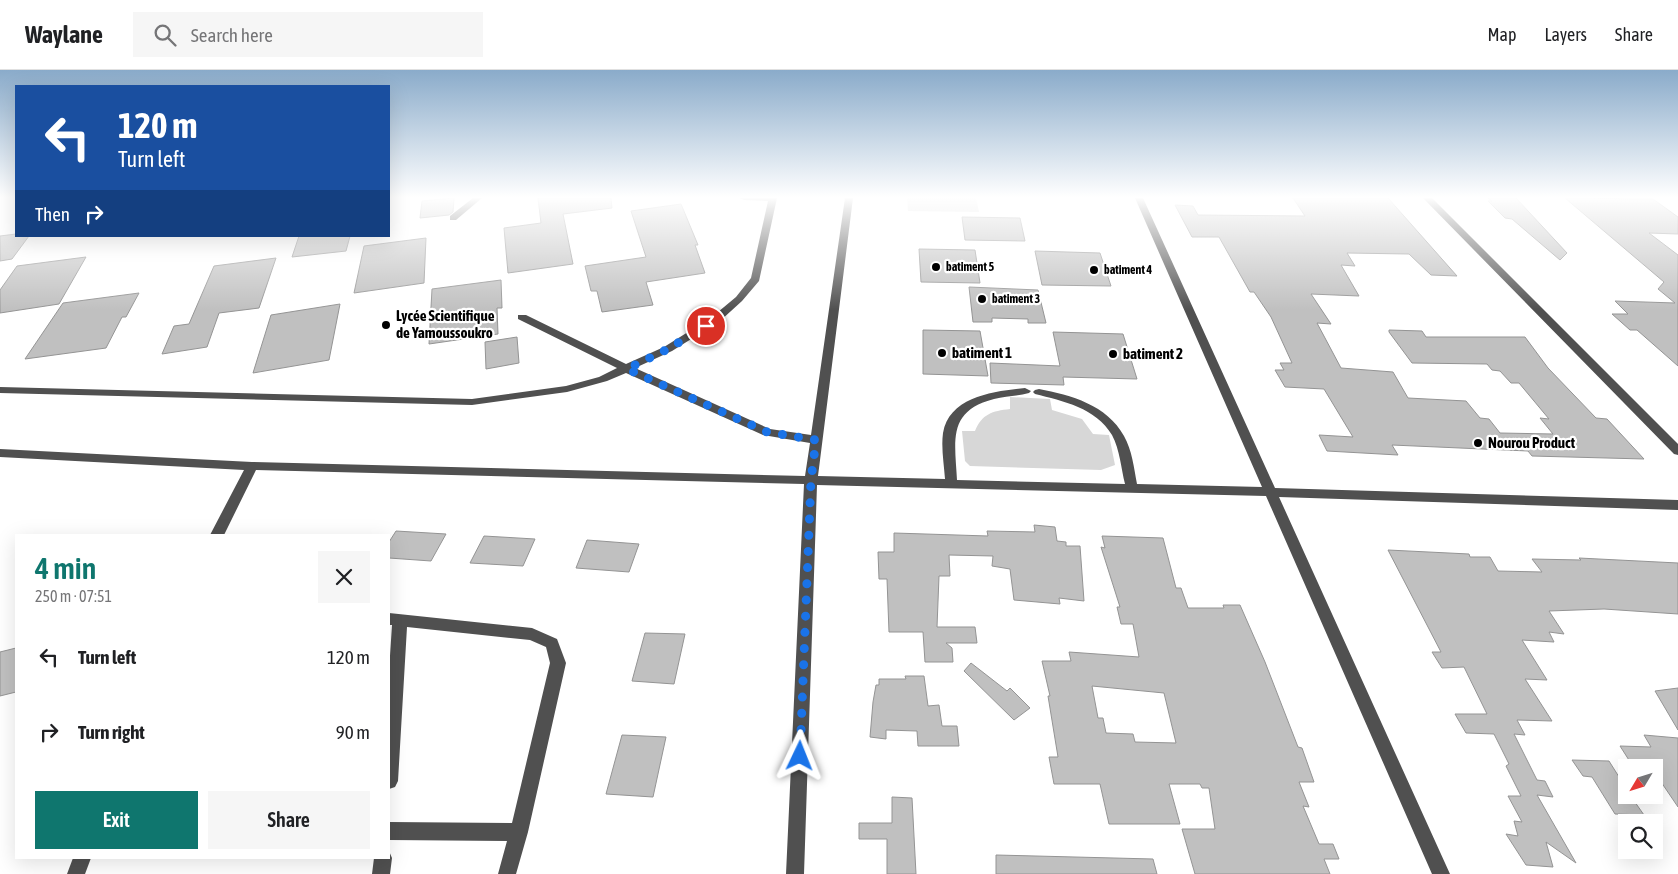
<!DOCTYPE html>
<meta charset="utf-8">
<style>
:root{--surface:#fff;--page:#f6f6f6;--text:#202124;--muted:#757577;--line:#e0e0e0;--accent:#0f766e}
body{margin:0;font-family:"Asap Condensed",sans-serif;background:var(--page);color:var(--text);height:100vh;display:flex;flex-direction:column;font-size:19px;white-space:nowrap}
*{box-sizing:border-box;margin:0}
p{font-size:16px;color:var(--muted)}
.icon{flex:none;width:28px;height:28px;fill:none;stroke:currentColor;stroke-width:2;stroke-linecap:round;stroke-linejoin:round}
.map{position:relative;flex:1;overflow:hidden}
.details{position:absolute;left:15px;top:464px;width:375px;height:325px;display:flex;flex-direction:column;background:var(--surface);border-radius:0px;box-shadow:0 5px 20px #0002}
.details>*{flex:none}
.hud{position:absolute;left:15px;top:15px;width:375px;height:152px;border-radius:0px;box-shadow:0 5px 20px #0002;background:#1a4fa0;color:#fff;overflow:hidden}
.needle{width:32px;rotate:232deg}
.tools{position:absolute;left:1618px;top:689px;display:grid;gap:10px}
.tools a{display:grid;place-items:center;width:45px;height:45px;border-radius:0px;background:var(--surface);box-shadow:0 5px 20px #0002;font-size:25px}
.pin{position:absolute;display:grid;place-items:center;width:42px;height:42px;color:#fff;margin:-21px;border:2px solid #fff;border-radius:50%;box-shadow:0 1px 5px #0007}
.me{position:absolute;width:55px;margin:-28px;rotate:2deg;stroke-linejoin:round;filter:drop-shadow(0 0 4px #0008)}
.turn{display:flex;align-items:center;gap:18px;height:105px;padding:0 20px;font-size:22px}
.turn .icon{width:65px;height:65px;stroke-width:2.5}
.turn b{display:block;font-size:35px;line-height:42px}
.then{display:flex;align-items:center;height:48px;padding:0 20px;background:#0003;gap:10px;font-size:19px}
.round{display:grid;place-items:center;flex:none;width:52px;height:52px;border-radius:0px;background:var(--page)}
.head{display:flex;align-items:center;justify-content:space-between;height:85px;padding:0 20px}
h1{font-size:30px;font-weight:600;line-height:38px;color:var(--accent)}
.button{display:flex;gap:10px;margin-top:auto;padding:10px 20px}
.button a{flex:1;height:58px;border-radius:0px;background:var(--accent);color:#fff;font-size:20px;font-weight:600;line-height:58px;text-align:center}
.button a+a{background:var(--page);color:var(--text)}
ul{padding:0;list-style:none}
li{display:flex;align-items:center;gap:15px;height:75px;padding:0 20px}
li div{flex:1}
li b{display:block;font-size:19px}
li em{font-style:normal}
header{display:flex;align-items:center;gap:30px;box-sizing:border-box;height:70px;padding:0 25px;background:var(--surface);border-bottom:1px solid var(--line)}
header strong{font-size:24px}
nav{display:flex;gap:28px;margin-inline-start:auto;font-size:18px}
.search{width:350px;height:45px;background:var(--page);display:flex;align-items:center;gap:12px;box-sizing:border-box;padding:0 18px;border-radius:0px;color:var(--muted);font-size:19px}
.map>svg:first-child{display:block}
.green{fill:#d7d7d7}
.building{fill:#c0c0c0;stroke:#949494;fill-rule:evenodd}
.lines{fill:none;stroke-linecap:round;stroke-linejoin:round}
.minor{fill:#505050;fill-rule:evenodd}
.route{stroke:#1a73e8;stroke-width:9;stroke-dasharray:0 16.2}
.poi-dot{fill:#000;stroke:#fff;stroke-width:2}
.labels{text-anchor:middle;stroke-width:4.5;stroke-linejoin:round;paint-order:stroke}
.far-poi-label{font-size:12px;font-weight:bold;fill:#000;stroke:#fff;text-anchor:start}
.poi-label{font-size:15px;font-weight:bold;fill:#000;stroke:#fff;text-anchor:start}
</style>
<header>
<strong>Waylane</strong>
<div class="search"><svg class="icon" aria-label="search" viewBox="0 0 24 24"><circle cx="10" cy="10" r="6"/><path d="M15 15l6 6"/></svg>Search here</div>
<nav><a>Map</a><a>Layers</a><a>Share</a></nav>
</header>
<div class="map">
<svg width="1678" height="804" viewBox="0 0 1678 804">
<rect width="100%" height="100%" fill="#fff"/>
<path class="green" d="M907,128h69l3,14 -71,-1z
M1010,327l40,2 2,11 30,9 11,15 16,1 6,30 -14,5 -131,-4 -5,-5 -3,-30h13c7,-17 17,-20 35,-22z"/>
<path class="building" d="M454,128l-1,14 -4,3 -29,3 2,-17z
M538,128h73l1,10 -49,6 10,50 -65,9 -4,-45 37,-5z
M1293,128h95l69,78 -26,-1 -22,-21 -62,-1 8,13 -14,-1 18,31 -48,-2 20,30 -14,-1 24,45 52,4 15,26 58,3 14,17 9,1 11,14 53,1 -13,-16 9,1 -30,-36h-8l-11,-12 -8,-1 -5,-6 -75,-1 -23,-31v-2l33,1 4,6h99l23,31 48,50 11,1 37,40 -112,-3 -4,-5 -136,-6 6,10 -71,-4 -8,-16 34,2 -29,-48 -39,-2 -10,-17h9l-4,-7h12l-21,-46 -17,-25h-4l-31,-55h-27l-17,-32 18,1 5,9 107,1z
M1488,128h28l51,55 -7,7 -48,-41 -7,-1 -17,-17h4z
M1565,128l88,1 25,18v17l-29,-1 29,22v111l-41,-36h-7l-18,-16h16l-13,-13 60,2 -17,-14 6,-7z
M681,134l17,41h-3l10,28 -59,9 7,23 -51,7 -5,-21h-6l-6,-25 61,-9 -15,-46z
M962,147l58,1 5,23 -60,-1z
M16,164v2h13l-17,23 -12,2v-25z
M299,166h51l-4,15 -54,6z
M426,168l-2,45 -70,10 10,-47z
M919,179l56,1 5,33 -59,-1z
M1035,181l65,2 11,33 -69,-1z
M86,187l-27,47 -59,9v-23l17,-24z
M276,188l-17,50 -40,5 -12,34 -45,7 12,-28 15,-2 25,-58z
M501,210l1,28h-5l1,26 -69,10 3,-55z
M969,217l69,3 8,33h-18v-4l-36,-1v4h-19z
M139,223l-13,24h-4l-16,31 -81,11 38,-56z
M340,234l-11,56 -76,13 18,-58z
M923,260l57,1 8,45 -65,-2z
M1053,262l70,2 14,45 -74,-2 1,8 -73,-2 -1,-20 70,3z
M517,267l2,26 -33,6 -1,-27z
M1034,455l21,2 2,14 9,1v4h14l4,55 -25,-3 1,6 -46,-4 -4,-31 -18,-3 1,-10 -44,-1 1,21h-11l-2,51h38l2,16h-31l6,5 1,14h-28l-2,-30h-34l-2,-53h-8l-1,-27h16v-19l94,3 -1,-5 48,1z
M396,461l50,3 -15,27 -42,-3v-16z
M484,466l51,3 -12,27 -53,-3z
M1102,466l61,2 13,50h5l7,20h36l-1,-3h17l25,57 33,85 4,1 12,34h-15l10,25 -6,-1 16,38h14l6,15h-15l6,15h-135l-13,-45h33l-6,-41h-7l-2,-4h-31l11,40h-71l-9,-40h-46l-5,-27h9l-10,-61h2l-8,-35h29l-2,-9 70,5 -6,-33h-12l-4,-17h3l-19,-60 4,1zM1092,616l72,7 12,50 -41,-1 -2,-8 -27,-1 -3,-15h-5z
M587,470l52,4 -10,28 -53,-4z
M1388,480l81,4 1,3h20l8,14 44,1 -10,-13 49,1 -2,-2 99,5v51l-74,-5 -55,2 15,23 -15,-2 5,10 -32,-2 25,40 -22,-1 27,42 -35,-1 8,15 -11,-1 23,46 8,1 8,16 -16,-2 39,68 -30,-21 7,25 -27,-2 -20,-31 12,2 -4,-15 8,1 -14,-26h13l-15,-30 3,-2 -15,-30 -28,-1 -11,-19h32l-23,-47 -22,1 -10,-16h9z
M645,563l40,1 -11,50 -42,-3z
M16,578v44l-16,4v-44z
M971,593l36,28 3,-3 20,20 -16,12 -50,-49z
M905,606h19l4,30 11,-1 3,21h15l2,20h-41l-1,-15 -31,-1v9l-16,-2 3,-35 3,-17h3v-6h27z
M1678,618v42l-23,-39z
M622,665l44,2 -13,60 -47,-3z
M1644,665l34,3v69l-21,-31h-3v-8h-20l-14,-22 31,1z
M1572,690l37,1 17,27v7h4l14,20 -29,-1 -23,-37 -9,-1z
M892,727l20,1 4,76h-29v-35h-28v-16h33z
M996,785l157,4 4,15h-161z"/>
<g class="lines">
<path class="minor" d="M473,128h9l-26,22h-6v-4z
M740,128h37l-18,83 -17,20 -22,20 -48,30 -37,17 135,61 41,6 34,-237h8l-35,278 127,3c-1,-15 -4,-31 -2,-46 6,-37 53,-42 82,-45l6,3 -2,2c-11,3 -23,3 -35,6 -47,12 -39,42 -37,81l168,4c-4,-16 -5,-34 -13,-49 -16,-27 -49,-34 -77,-41l-2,-2 2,-2 4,-1c32,6 68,16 85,47 8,14 10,32 13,48l125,3 -127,-289h8l132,290 403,12v10l-399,-13 171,377h-18l-166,-378 -449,-11 -13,389h-18l18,-390 -548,-14 -32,65h-14l34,-65 -244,-13v-8l252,13 553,14 5,-33 -47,-8 -137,-62 -19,8 -40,11 -95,13 -472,-12v-6l472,12 94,-13 33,-9 18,-9 -99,-49v-4h8l100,49 38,-17 48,-30 24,-20 15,-19 17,-77 -24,-1z
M1423,128h9l246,246v11l-4,-1z
M389,543l143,15 25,11 9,24 -38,169 -12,42h-18l9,-33 -118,-1v-18l123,1 38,-160 -4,-16 -16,-7 -123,-13 -9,154 -3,6 -6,2v-118l3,-46h-3z
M389,781l3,7 -2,16h-18l2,-16h15z
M73,788h18l-6,16h-18z"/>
</g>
<linearGradient id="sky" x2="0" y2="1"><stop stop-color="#8aabca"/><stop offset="0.53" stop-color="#fff"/><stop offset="1" stop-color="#fff" stop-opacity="0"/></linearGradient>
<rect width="1678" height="240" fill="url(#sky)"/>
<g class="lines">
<path class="route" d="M706,256l-38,23 -41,20 140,63 49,8 -5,40 -11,276"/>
</g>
<g class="poi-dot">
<circle cx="936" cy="197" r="5"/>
<circle cx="1094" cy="200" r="5"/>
<circle cx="982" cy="229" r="5"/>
<circle cx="386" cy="255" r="5"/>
<circle cx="942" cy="283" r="5"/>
<circle cx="1113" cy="284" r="5"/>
<circle cx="1478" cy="373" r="5"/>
</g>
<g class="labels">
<g class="far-poi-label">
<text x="946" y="201">batiment 5</text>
<text x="1104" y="204">batiment 4</text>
<text x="992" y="233">batiment 3</text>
</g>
<g class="poi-label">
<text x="396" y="251">Lycée Scientifique<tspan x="396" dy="17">de Yamoussoukro</tspan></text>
<text x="952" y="288">batiment 1</text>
<text x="1123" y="289">batiment 2</text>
<text x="1488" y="378">Nourou Product</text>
</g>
</g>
</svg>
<div class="tools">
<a><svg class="needle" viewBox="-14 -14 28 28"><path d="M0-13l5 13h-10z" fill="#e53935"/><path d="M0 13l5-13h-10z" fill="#757577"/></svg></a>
<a><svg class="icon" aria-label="search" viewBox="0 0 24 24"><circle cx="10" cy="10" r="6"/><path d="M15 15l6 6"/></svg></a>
</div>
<div class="pin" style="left:706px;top:256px;background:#d93025"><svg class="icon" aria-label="arrive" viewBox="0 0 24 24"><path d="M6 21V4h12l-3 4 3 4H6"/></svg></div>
<svg class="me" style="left:800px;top:686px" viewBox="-20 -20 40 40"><path d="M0-17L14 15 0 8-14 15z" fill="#1a73e8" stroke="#fff" stroke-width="4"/></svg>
<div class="hud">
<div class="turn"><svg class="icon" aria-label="left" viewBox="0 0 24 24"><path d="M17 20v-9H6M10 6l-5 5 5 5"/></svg><div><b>120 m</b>Turn left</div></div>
<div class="then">Then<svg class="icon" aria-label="right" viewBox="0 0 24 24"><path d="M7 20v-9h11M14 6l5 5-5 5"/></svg></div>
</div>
<section class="details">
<div class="head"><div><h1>4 min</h1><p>250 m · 07:51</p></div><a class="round"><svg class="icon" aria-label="close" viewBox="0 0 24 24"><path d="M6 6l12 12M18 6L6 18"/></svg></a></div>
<ul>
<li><svg class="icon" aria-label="left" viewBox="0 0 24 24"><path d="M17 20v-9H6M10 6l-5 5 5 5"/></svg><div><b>Turn left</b></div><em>120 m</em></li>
<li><svg class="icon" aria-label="right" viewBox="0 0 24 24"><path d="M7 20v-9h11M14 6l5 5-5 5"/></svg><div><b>Turn right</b></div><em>90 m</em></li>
</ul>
<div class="button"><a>Exit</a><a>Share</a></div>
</section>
</div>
